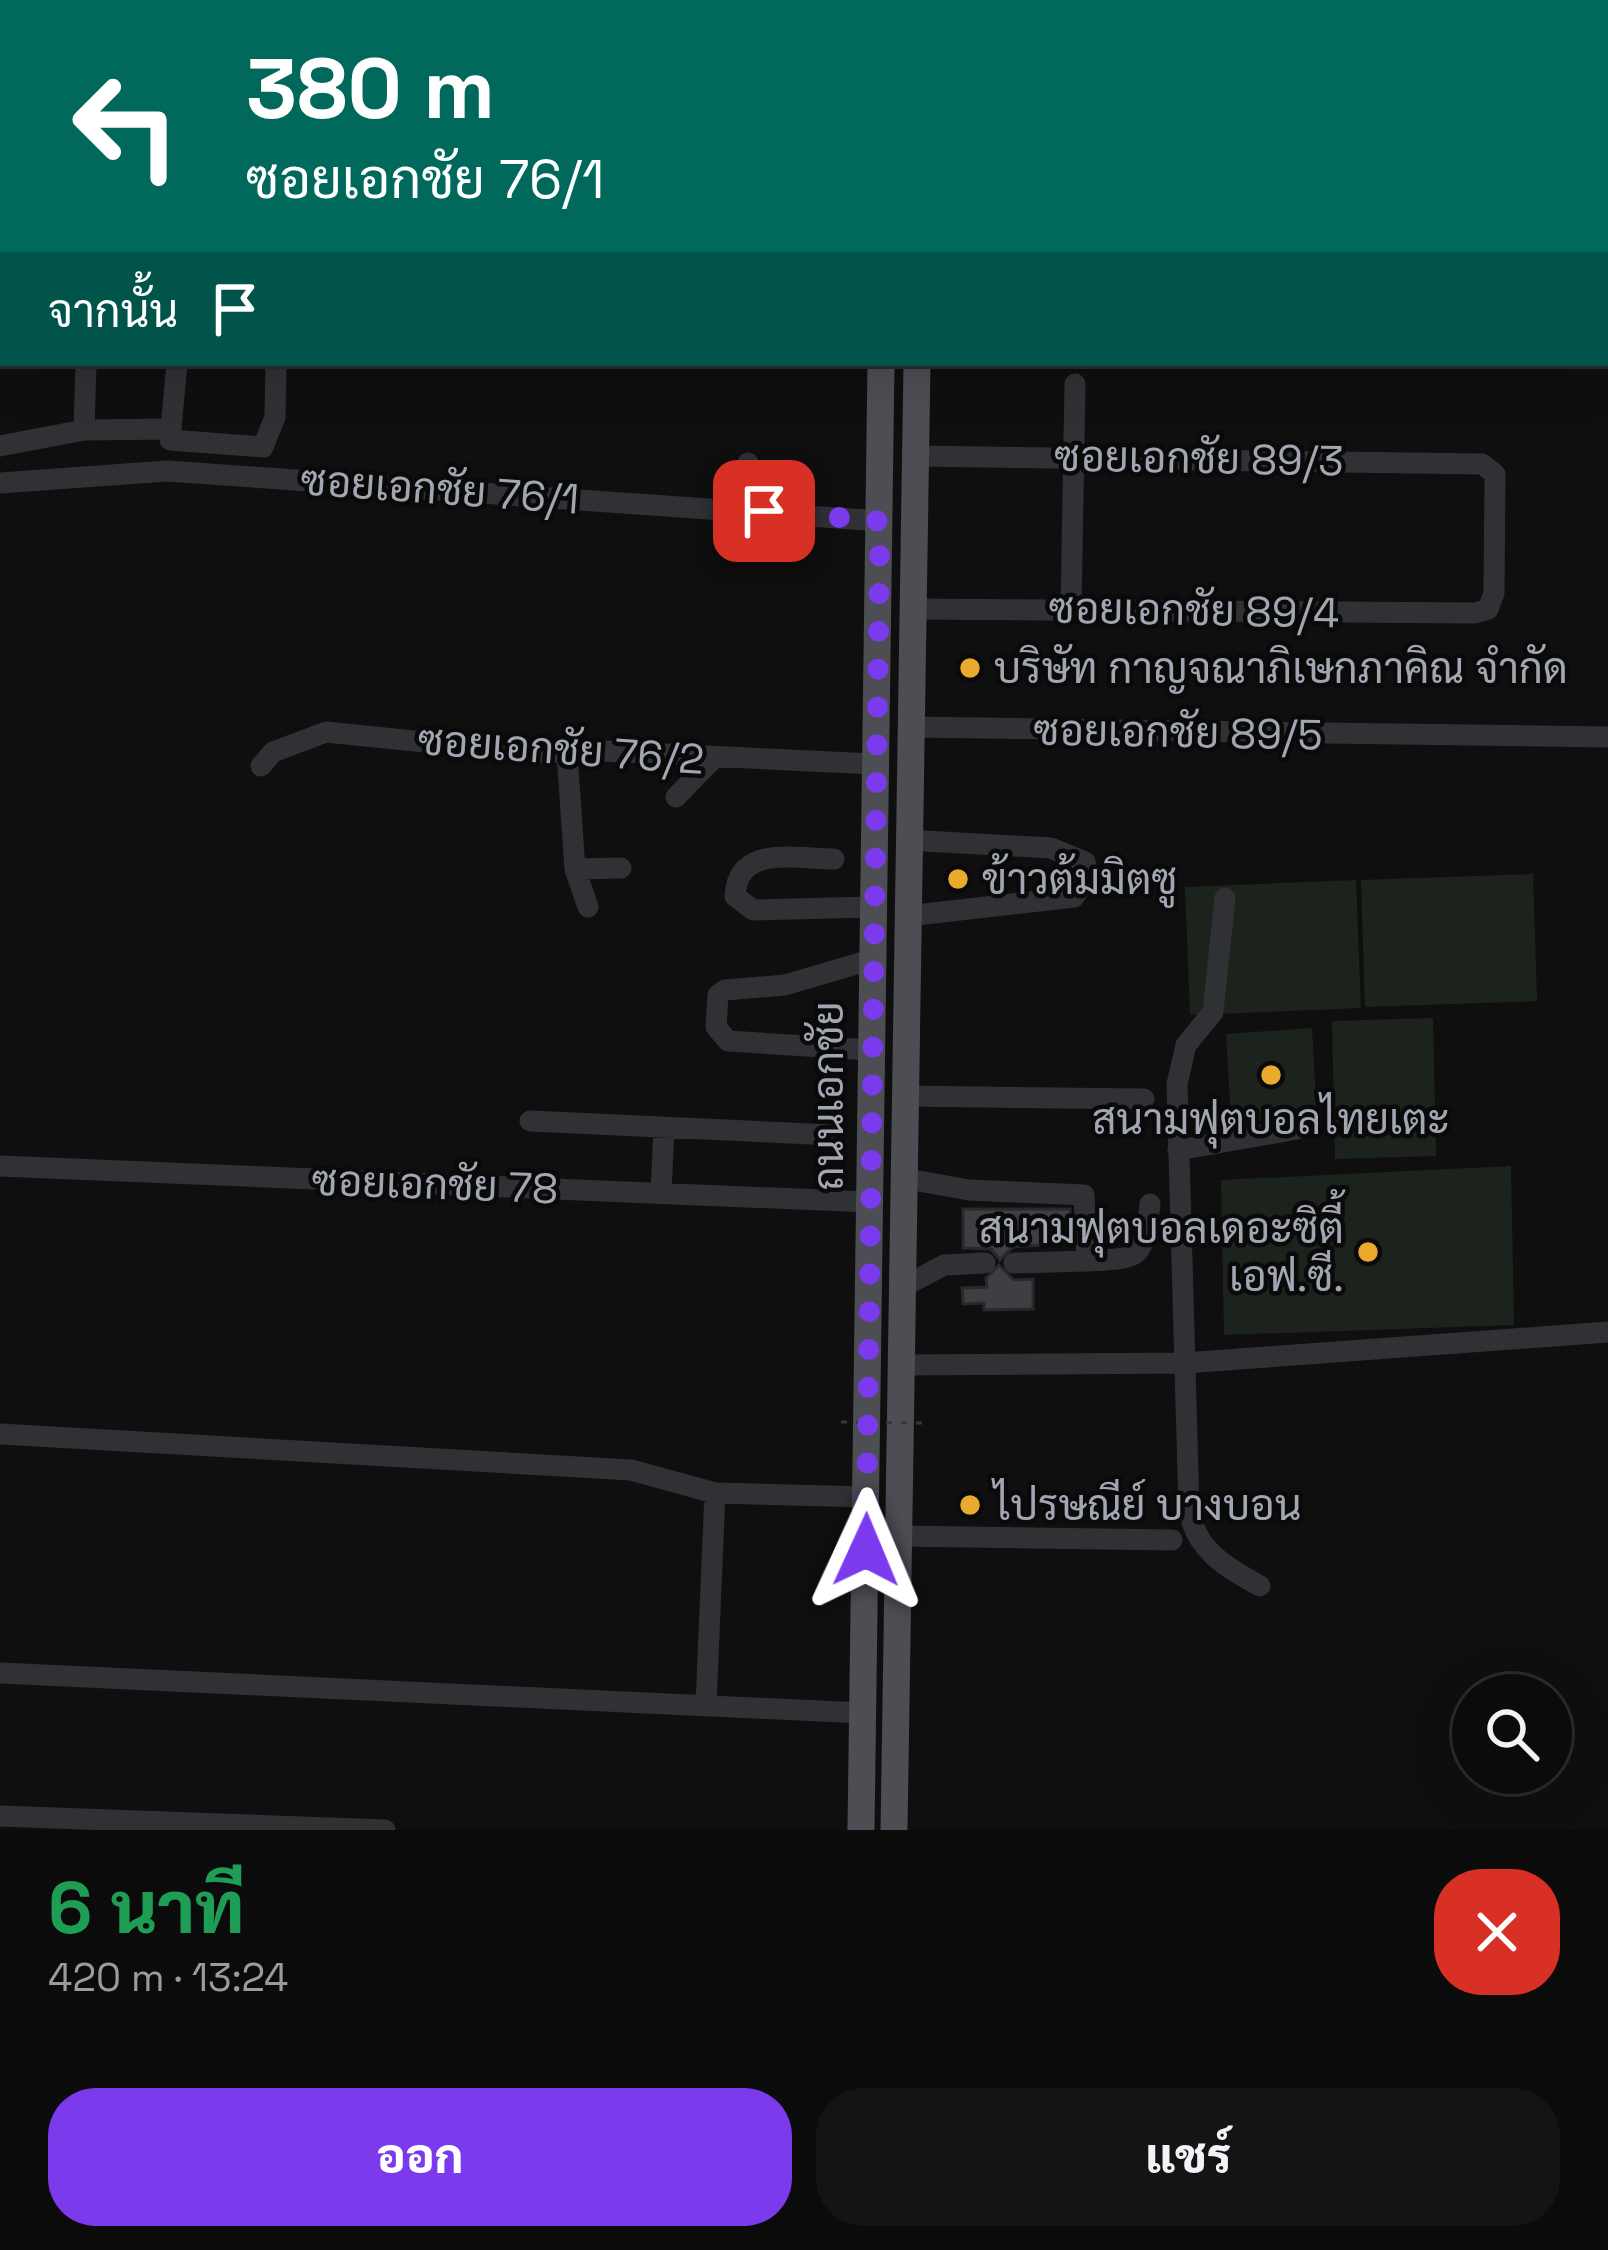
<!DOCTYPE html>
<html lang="th">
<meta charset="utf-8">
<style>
:root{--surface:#0b0b0c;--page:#141415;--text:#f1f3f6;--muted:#9a9b9d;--line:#2b2b2d;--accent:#7c3aed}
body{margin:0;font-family:"Space Grotesk",Sarabun,sans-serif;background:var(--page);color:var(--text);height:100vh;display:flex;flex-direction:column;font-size:45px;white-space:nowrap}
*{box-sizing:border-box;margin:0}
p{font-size:39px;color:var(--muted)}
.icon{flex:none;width:66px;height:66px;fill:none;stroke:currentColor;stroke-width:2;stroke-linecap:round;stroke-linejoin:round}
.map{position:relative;height:1830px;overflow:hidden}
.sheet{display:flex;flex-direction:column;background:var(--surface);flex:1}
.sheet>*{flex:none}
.guide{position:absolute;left:0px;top:0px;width:1608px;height:366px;box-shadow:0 12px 48px #0002,0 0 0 3px var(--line);background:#00695c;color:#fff;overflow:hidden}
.controls{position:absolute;left:1452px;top:1674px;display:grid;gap:24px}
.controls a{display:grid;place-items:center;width:120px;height:120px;border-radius:50%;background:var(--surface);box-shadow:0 12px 48px #0002,0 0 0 3px var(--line);font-size:60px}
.pin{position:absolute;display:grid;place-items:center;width:102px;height:102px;color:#fff;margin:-51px;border-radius:24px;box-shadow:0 6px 18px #0006}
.me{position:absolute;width:132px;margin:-66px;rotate:1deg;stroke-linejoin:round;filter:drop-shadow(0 0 9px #0008)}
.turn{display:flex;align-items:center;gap:42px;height:252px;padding:0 48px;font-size:54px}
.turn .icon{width:156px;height:156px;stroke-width:2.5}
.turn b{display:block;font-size:84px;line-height:102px}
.then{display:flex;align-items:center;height:114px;padding:0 48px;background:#0003;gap:24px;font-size:45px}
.round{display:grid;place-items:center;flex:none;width:126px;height:126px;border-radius:48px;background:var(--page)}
.overview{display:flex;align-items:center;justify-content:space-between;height:204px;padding:0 48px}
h1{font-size:72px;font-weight:800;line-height:90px;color:#1e9e55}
.button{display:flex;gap:24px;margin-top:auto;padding:24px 48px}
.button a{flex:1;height:138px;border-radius:48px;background:var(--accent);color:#fff;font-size:48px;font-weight:800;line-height:138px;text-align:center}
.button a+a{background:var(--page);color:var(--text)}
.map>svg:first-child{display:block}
.green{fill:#1c231d}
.building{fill:#3e3f43;stroke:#29292c;stroke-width:3}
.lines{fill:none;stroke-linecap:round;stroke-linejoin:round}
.minor{stroke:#303135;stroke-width:21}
.major{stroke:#4c4e54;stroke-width:27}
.path-bridge{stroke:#36383c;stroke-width:3;stroke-dasharray:6 9;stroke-linecap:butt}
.route{stroke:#7c3aed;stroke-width:21;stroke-dasharray:0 37.8}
.poi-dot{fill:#e9aa2e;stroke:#0a0a0b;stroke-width:4.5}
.labels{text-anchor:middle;stroke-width:9;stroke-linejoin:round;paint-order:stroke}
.street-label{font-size:42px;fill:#a1a6b1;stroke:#0a0a0b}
.poi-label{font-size:42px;fill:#a1a6b1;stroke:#0a0a0b;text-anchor:start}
</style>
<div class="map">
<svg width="1608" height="1830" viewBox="0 0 1608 1830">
<rect width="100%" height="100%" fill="#0f0f10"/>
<path class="green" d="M1533,874l4,127 -172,6 -4,-127z
M1356,880l5,128 -171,7 -5,-128z
M1433,1018l3,138 -101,3 -3,-138z
M1312,1028l5,88 -86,5 -5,-87z
M1511,1166l3,159 -290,10 -3,-155z"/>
<path class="building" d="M963,1209h107l1,34 -58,4 -13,13 -9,-11 -28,-1z
M999,1265l15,15 19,-1v30l-49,1v-7l-21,1 -1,-16 25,-1 -1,-9z"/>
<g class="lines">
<path class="minor" d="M490,0l18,3
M0,162h3
M1605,255h3
M0,263h3
M84,430l2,-67
M170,440l93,7 12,-30 1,-54
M170,440l7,-77
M0,446l84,-16 87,-1
M0,483l167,-12 713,50
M745,510l3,-47
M913,609l562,4 13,-4 6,-16 1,-119 -13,-10 -566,-8
M1071,609l4,-225
M909,727l699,10
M567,754l8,115 13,38
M261,766l12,-14 53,-20 206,21 71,-2 270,13
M676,797l37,-38
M907,840l144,8 34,14 3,15 -14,20 -167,19
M834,859c-39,0 -96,-15 -99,37l18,14 118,-3
M575,869l46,-1
M1225,898l-12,114 -27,33 -9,39 12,425c6,41 37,58 71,77
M870,1050l-142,-9 -12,-14 2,-32 7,-5 60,-5 85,-25
M904,1096l240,3
M530,1121l302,14
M1178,1150l119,-21
M0,1166l869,36
M902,1178l67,12 115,5 3,66 -73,2
M661,1193l3,-65
M1087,1261c55,-3 56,-1 63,-57
M901,1288l43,-23 41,-2
M900,1365l285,-2 423,-31
M0,1434l631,36 84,23 152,4
M898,1536l274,4
M0,1673l863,40
M706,1705l9,-212
M0,1816l385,14"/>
<path class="major" d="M887,3v-3
M922,3v-3
M861,1830l20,-1467
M894,1830l23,-1467"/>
<path class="path-bridge" d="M841,1422l83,1"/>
</g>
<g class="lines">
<path class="route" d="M764,511l116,10 -14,1029"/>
</g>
<g class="poi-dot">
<circle cx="970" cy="668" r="12"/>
<circle cx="958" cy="879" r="12"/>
<circle cx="1271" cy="1075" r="12"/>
<circle cx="1368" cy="1252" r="12"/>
<circle cx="970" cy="1505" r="12"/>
</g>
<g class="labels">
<g class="street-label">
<text transform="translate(1199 458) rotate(1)" y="15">ซอยเอกชัย 89/3</text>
<text transform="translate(440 489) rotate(4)" y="15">ซอยเอกชัย 76/1</text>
<text transform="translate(1194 610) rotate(1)" y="15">ซอยเอกชัย 89/4</text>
<text transform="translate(1178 732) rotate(1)" y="15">ซอยเอกชัย 89/5</text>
<text transform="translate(561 749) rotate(4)" y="15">ซอยเอกชัย 76/2</text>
<text transform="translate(828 1096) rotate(-90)" y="15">ถนนเอกชัย</text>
<text transform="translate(435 1184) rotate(2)" y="15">ซอยเอกชัย 78</text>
</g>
<g class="poi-label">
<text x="994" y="683">บริษัท กาญจณาภิเษกภาคิณ จำกัด</text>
<text x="982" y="894">ข้าวต้มมิตซู</text>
<text x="1271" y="1134" text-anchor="middle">สนามฟุตบอลไทยเตะ</text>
<text x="1344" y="1243" text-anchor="end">สนามฟุตบอลเดอะซิตี้<tspan x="1344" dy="48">เอฟ.ซี.</tspan></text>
<text x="994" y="1520">ไปรษณีย์ บางบอน</text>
</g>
</g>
</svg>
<div class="controls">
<a><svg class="icon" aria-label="search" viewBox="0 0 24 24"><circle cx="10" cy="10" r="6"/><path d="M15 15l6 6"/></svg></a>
</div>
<div class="pin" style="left:764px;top:511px;background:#d93025"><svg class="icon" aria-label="arrive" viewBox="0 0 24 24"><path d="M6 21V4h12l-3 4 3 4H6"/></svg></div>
<svg class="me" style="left:866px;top:1550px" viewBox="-20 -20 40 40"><path d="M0-17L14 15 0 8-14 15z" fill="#7c3aed" stroke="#fff" stroke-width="4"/></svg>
<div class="guide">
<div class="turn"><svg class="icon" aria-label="left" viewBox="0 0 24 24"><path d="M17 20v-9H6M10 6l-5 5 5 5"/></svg><div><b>380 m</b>ซอยเอกชัย 76/1</div></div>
<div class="then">จากนั้น<svg class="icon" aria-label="arrive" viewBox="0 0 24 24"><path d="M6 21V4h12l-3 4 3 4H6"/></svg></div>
</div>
</div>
<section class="sheet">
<div class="overview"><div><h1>6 นาที</h1><p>420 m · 13:24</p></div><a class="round" style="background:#d93025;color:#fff"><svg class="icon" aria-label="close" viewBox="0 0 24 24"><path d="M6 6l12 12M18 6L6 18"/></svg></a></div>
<div class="button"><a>ออก</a><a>แชร์</a></div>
</section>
